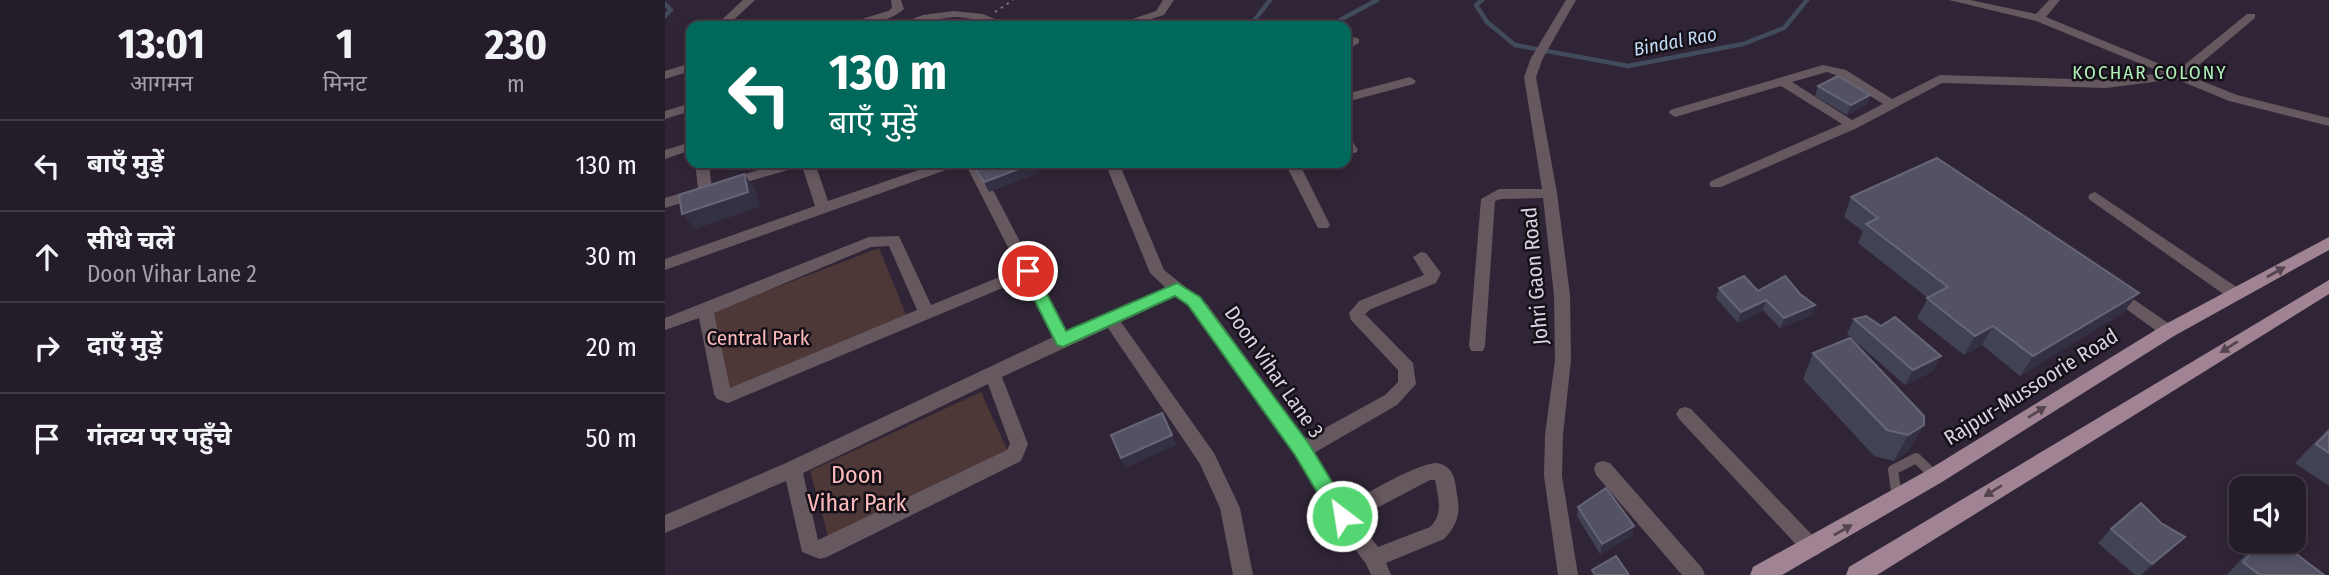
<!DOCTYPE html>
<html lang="hi">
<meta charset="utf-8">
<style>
:root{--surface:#241c28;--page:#2c2530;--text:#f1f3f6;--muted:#a3a1a8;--line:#413a45}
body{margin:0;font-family:"Fira Sans Condensed","Noto Sans Devanagari",sans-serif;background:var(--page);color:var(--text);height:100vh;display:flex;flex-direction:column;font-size:26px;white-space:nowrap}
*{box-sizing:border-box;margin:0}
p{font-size:23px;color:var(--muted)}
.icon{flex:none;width:38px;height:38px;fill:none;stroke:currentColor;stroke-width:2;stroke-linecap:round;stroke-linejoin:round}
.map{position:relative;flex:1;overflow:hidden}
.side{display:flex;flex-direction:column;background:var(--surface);width:665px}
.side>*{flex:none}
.top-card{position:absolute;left:21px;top:21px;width:665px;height:147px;border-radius:14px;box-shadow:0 4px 10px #0003,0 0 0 2px var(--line);background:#00695c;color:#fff;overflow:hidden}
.tools{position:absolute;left:1564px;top:476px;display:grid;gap:14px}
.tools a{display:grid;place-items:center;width:77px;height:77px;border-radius:14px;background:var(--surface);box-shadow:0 4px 10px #0003,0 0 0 2px var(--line);font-size:35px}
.pin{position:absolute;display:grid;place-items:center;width:60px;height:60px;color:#fff;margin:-30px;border:4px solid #fff;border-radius:50%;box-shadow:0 2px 7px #0007}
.me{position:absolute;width:77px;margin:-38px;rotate:329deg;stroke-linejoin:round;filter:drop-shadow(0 0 5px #0008)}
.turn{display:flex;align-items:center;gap:24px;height:147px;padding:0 28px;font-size:32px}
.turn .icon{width:91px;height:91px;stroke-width:2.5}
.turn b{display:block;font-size:49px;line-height:60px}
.eta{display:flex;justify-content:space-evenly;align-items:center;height:119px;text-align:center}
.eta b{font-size:42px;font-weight:700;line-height:49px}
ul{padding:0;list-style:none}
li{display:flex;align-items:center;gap:21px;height:91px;padding:0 28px;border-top:2px solid var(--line)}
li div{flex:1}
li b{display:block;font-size:26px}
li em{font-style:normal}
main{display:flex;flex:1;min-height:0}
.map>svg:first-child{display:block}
.green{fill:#4d3737}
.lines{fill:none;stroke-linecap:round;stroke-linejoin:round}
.stream{stroke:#414b5b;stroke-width:4.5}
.path{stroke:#7f7684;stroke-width:2;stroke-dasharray:2.5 4.5;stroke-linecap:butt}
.lane{stroke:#66585f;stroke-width:10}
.street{fill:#66585f;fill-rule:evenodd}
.primary{fill:#a18493;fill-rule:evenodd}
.wall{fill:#414355}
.shaded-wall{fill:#343043}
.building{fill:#525264;stroke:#676677;stroke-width:2}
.oneway{fill:#54444f}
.route{fill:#54d672;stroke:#378b4a;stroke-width:2}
.labels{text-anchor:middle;stroke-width:5;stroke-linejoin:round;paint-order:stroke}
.far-water-label{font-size:19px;font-style:italic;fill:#c1dcf6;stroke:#151018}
.far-neighbourhood-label{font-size:19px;letter-spacing:2px;fill:#aff0b8;stroke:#151018}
.street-label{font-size:21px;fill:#dad3df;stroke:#151018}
.park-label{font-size:21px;fill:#fdbabb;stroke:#151018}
.near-park-label{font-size:24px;fill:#fdbabb;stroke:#151018}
</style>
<main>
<section class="side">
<div class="eta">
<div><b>13:01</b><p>आगमन</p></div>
<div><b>1</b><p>मिनट</p></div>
<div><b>230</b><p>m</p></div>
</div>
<ul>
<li><svg class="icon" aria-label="left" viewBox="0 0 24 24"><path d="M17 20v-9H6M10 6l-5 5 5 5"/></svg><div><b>बाएँ मुड़ें</b></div><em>130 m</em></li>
<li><svg class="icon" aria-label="ahead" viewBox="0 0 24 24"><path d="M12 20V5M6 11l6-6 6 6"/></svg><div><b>सीधे चलें</b><p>Doon Vihar Lane 2</p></div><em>30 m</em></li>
<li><svg class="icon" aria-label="right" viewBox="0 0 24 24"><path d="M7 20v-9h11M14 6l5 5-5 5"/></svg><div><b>दाएँ मुड़ें</b></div><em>20 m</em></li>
<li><svg class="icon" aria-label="arrive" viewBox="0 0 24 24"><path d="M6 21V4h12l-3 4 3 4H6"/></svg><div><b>गंतव्य पर पहुँचे</b></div><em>50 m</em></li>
</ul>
</section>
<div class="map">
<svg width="1664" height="575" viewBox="0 0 1664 575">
<rect width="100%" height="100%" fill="#302536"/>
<path class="green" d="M214,248l29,71 -182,75 -17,-81z
M316,392l28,62 -179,89 -20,-72z"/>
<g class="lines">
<path class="stream" d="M817,0l-6,5 11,17 28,23 113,21 115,-22 41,-16 23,-28
M0,4l6,6 -6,6
M585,26l20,-26
M664,26l48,-26"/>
<path class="path" d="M330,12l18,-12"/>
<path class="lane" d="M1232,498l-4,-28 23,-12 19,18"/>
<path class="street" d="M78,0h12l-28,26h-12z
M226,0h10l3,9c-15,14 -46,18 -65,17l49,-15 4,-3z
M498,0h11l-10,15 -35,11h-17l44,-15z
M901,0h10l-33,58 -7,19 21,116 13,102 1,65 -8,75 -1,41 16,99h-20l-14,-99 1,-41 10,-75 -1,-65 -11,-97 -42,1 -6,2 -10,145 -2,5h-12l-2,-5 12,-147 18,-10h43l-18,-112 7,-19z
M1284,0h21l66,14 13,-14h11l-14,17 131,54 70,-57h8v4l-68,57 50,20 92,23v8l-100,-25 -53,-22 -70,9 -164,-5 -85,45 -136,59h-10l-2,-3 2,-3 131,-57 -61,-38 -106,31 -6,-4 1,-3 153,-45 23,5 46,29 48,-24 166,5 57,-7 -127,-52zM1162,72l11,4 45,28 -31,16 -60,-38z
M288,11l30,3 28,12c-19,1 -36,-9 -55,-9 -22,1 -41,10 -62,9l29,-11z
M690,37l4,2v4l-13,7v-8z
M26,63v8l-26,8v-8z
M745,77l6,4 -2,3 -68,18v-8z
M26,103v8l-26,8v-8z
M681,138l5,1 7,11 -2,3 -10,-1z
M26,142v8l-26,9v-9z
M30,163h14l3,28 -2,3 -45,14v-10l33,-10z
M118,163h32l13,38 111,-38h20l-2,3 -292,104v-11l150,-53 -13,-40 -73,21 -7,-4 2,-3z
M300,163h14l88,169 99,-44 -16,-15 -45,-110h14l45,107 43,34 98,135 80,-44 13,-13v-12l-47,-50 -2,-7 10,-12 65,-26 -11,-18 8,-5 5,1 15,20 -5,10 -65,26 -6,5 48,49 3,21 -19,21 -83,48 32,52c20,-11 68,-40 89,-42 5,0 10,2 14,6 6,6 7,18 8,26 4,17 0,31 -13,44l-58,24 5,12h-20l-5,-11 -31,-42 -40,-67 -100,-143 -19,-16 -55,26 93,131 26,55 13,67h-20l-13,-67 -20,-44 -92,-136 -106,49 26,67 -7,17 -194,96 -7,2 -18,-7 -16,-71 -121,52v-18l121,-52 267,-126 -29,-58 -296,124 -11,-4 -3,-5 -15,-76 -34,12v-12l204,-81 30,-1 32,69 88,-36zM224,246l28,64 -187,78 -16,-75 157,-66zM323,384l22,60 -3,6 -189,90 -15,-67zM765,480h5c3,18 9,33 -5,47l-52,20 -22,-28z
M620,163h14l31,62 -2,3h-10z
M1430,192l146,98 2,4 -2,4h-12l-139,-98 -2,-3 2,-3z
M1448,285l61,42 2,4 -2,4h-12l-55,-40 -2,-4 2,-4z
M1020,407l6,2 128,133 3,6 -3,6 -7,3 -7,-3 -126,-135 -3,-5 3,-5z
M938,461l7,2 92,105 3,7h-23l-86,-100 -2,-6 2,-6z"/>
<path class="primary" d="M1664,237v13l-155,86 -232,146 -160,93h-32l3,-8 175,-97 234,-144z
M1664,280v14l-452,281h-31l3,-8z"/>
</g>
<path class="wall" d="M1153,86l52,9 -3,10 -20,10 -32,-19z
M1186,197l273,115 -104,64 -38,-31 -18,10 -47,-37 11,-20 -70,-55 5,-12 -19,-14z
M1054,288l81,6 15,11 -3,10 -32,13 -17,-18 -25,13 -22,-25z
M1189,319l27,7 60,30 -8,15 -28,14 -58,-51z
M1148,353l111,72 -15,25 -15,11 -20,-5 -71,-77z
M1664,428v58l-34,-23z
M913,507l56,19 -2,10 -32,18 -23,-38z
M1446,529l59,22 -29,24h-6l-37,-32z
M1595,541h19l45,34h-97l25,-28z"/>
<path class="shaded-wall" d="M1205,95l-3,10 -20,10 4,-10z
M370,163l4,10 -50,19 -5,-10z
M79,174l11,15 5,18 -65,22 -13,-15z
M1474,293l-15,19 -104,64 13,-20z
M1101,300l-3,10 -25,13 3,-11z
M1150,305l-3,10 -32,13 4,-10z
M1328,326l-11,19 -18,10 11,-19z
M1276,356l-8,15 -28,14 8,-15z
M1259,425l-15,25 -15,11 14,-26z
M507,435l4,10 -50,23 -5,-10z
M969,526l-2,10 -32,18 2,-10z
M1520,537l-15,14 -29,24 11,-11z"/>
<path class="building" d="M1173,76l32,19 -19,10 -33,-19z
M1272,158l202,135 -106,63 -40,-30 -18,10 -48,-38 21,-11 -82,-63 12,-6 -27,-21z
M331,163h38l-50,19 -8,-12z
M79,174l4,18 -66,22 -3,-19z
M1079,276l14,15 27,-15 15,18 15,11 -31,13 -18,-18 -25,12 -22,-24z
M1201,316l15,10 14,-9 46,39 -28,14 -59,-51z
M1185,338l74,78v9l-16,10 -21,-5 -74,-77z
M497,413l10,22 -51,23 -10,-23z
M1664,431v22l-13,-9z
M941,488l28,38 -32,18 -24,-37z
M1476,503l20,20 24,14 -33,27 -41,-35z
M1597,541h17l45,34h-64l-17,-13z
M951,556l13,19h-34l-3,-5z"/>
<defs><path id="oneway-solid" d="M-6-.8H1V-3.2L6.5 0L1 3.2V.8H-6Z" transform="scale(1.75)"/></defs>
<g class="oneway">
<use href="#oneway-solid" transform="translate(1611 272) rotate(-29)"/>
<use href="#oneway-solid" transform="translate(1564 347) rotate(148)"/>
<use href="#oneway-solid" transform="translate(1372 412) rotate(-32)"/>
<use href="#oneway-solid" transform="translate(1328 491) rotate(148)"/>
<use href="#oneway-solid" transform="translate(1178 530) rotate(-30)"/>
</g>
<path class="route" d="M363,266l5,1 33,64 111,-48 23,14 109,147 40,66 3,6 -3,6 -7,3 -7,-3 -40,-67 -107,-150 -13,-9 -112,51 -6,-2 -37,-74z"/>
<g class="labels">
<g class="far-water-label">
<text transform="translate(1010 41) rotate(-11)" y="7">Bindal Rao</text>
</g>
<g class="far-neighbourhood-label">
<text x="1485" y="79">KOCHAR COLONY</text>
</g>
<g class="street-label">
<text transform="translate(870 276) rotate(-95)" y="7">Johri Gaon Road</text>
<text transform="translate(609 372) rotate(55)" y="7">Doon Vihar Lane 3</text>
<text transform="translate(1366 387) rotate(-32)" y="7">Rajpur-Mussoorie Road</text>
</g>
<g class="park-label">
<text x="93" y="345">Central Park</text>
</g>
<g class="near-park-label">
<text x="192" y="483">Doon<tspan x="192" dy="28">Vihar Park</tspan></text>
</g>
</g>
</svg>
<div class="tools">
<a><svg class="icon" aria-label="sound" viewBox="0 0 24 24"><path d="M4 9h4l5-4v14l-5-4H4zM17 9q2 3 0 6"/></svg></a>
</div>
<div class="pin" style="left:363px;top:271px;background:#d93025"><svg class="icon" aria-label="arrive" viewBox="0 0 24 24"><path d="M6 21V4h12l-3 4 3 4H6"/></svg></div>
<svg class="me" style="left:677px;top:516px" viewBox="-20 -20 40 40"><circle r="17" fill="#54d672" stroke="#fff" stroke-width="3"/><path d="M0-11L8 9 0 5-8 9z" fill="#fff"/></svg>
<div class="top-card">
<div class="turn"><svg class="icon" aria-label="left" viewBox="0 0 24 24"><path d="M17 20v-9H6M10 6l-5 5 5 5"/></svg><div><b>130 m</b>बाएँ मुड़ें</div></div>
</div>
</div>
</main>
